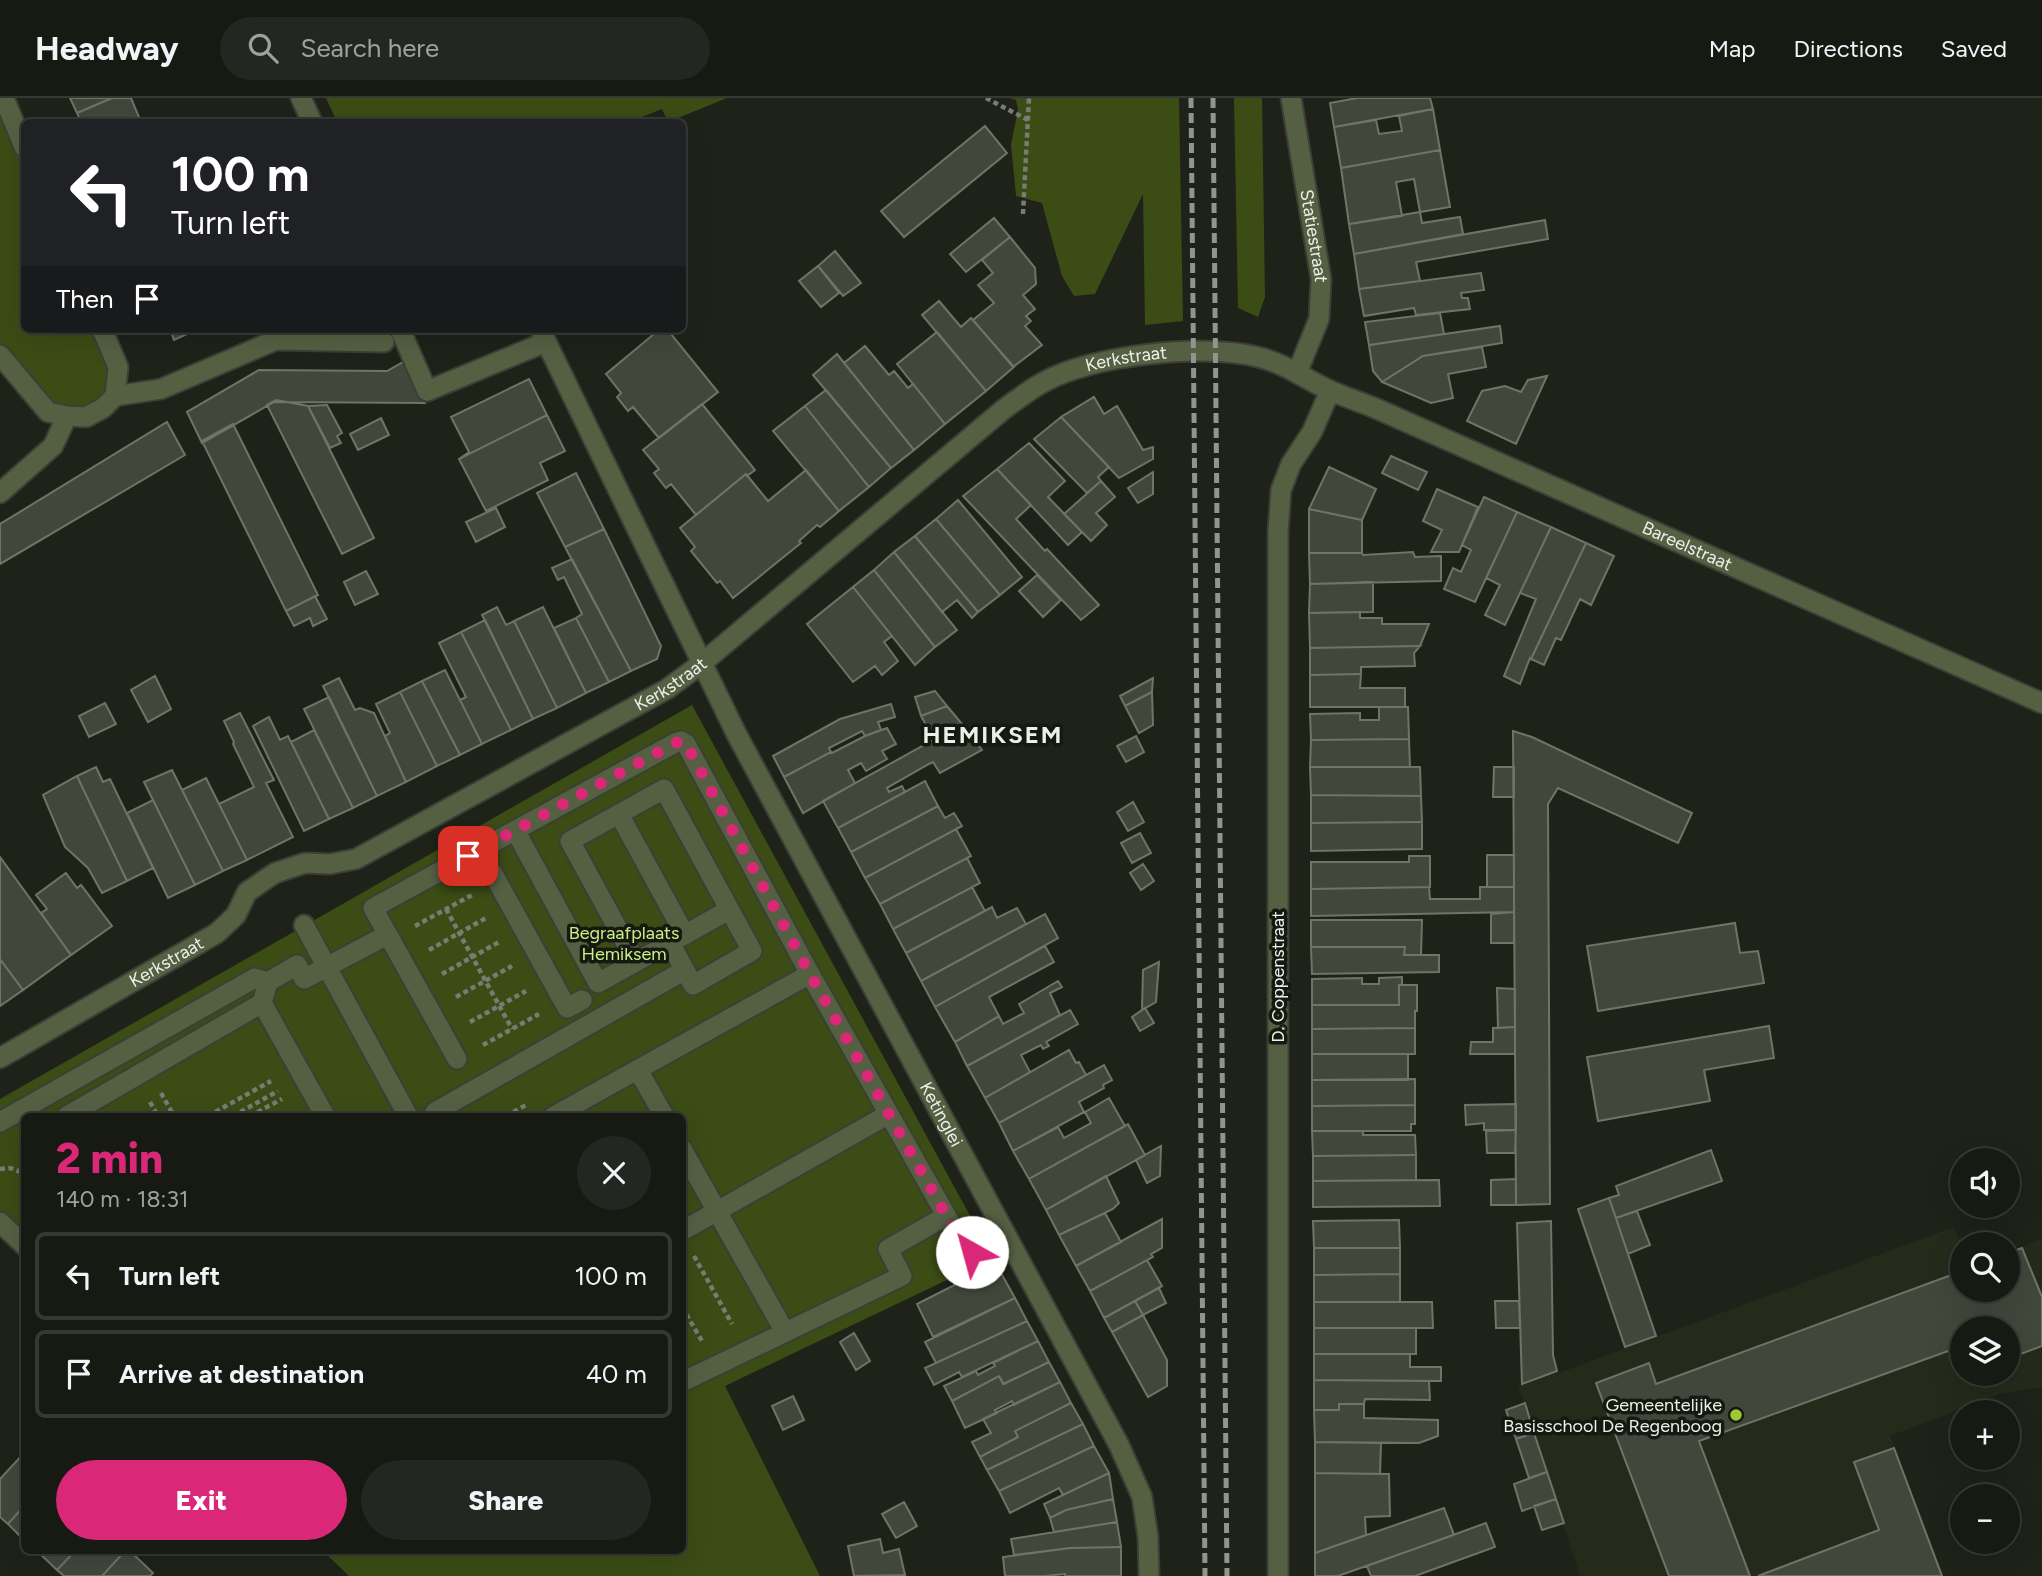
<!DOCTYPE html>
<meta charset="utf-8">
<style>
:root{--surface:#171a13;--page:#242721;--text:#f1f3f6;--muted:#9ea1a0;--line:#363833;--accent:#db2777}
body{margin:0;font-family:Figtree,sans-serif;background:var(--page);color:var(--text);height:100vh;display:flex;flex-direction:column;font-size:26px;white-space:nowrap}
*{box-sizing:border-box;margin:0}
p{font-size:23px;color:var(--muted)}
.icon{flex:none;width:38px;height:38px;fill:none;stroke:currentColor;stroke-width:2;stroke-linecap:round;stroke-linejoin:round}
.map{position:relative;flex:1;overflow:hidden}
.side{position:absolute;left:21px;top:1015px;width:665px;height:441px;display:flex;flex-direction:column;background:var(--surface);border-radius:10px;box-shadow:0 7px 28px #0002,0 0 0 2px var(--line)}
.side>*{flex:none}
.hud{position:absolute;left:21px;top:21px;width:665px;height:214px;border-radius:10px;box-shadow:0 7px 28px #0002,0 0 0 2px var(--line);background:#202124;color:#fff;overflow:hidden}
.fabs{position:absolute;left:1950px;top:1050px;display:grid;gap:14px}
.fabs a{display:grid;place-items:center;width:70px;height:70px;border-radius:50%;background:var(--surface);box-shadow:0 7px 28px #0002,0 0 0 2px var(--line);font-size:35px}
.pin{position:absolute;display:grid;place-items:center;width:60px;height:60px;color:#fff;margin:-30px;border-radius:14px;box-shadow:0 4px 10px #0006}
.me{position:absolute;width:77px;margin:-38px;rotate:322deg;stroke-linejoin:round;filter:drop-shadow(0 0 5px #0008)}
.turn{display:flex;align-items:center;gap:24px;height:147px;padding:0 35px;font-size:32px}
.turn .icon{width:91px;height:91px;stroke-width:2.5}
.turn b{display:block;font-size:49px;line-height:60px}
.then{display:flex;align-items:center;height:66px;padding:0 35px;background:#0003;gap:14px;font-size:26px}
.round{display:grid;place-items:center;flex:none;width:74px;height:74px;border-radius:37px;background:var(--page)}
.headline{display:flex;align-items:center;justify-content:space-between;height:119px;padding:0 35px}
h1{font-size:42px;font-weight:800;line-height:52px;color:var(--accent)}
.primary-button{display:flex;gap:14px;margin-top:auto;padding:14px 35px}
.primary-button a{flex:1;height:80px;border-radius:42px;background:var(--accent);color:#fff;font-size:28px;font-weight:800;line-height:80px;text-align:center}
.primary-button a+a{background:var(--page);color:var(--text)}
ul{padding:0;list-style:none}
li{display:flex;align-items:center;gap:21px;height:88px;margin:0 14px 10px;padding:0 21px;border:4px solid var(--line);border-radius:10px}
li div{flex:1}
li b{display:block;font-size:26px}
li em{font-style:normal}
header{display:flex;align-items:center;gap:42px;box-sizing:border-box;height:98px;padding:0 35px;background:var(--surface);border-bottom:2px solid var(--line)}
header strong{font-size:33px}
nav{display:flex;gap:38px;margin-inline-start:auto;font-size:24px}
.search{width:490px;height:63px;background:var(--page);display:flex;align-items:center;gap:18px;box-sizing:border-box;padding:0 24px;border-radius:38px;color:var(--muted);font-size:26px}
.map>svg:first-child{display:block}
.built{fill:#252a1b;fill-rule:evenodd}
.green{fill:#3b4c15}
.building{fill:#42473c;stroke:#6f7469;stroke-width:2}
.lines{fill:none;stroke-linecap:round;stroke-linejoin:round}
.service-casing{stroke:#3c3f36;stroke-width:23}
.minor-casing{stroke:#3c3f36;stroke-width:23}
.path{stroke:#797c74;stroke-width:4.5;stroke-dasharray:5 3.5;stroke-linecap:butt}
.service{stroke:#556043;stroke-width:19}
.minor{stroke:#556043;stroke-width:19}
.rail{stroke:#92958d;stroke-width:5;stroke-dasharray:10 5;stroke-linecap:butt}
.route{stroke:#db2777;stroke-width:12;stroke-dasharray:0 21.6}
.poi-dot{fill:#9dca30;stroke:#161910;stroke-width:2.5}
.labels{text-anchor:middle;stroke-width:7;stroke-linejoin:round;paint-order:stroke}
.street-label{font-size:18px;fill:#edf0ea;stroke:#161910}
.park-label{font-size:18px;fill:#caee88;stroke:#161910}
.poi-label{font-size:18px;fill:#edf0ea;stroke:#161910;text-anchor:end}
.district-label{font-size:24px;font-weight:bold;letter-spacing:2px;fill:#edf0ea;stroke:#161910}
</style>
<header>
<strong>Headway</strong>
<div class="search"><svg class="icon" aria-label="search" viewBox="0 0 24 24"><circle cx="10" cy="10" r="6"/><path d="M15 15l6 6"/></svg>Search here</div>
<nav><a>Map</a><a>Directions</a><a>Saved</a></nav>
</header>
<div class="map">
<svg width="2042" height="1478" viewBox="0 0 2042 1478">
<rect width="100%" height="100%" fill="#1f2219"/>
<path class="built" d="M1954,1129l8,19v44h45v-37l35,-14v148l-43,7 -109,42 52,140h-362l-62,-191 46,-14zM1962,1230h45v46h-45z"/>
<path class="green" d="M0,0l24,49v182h78l16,38 -15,41 -55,4 -48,-57z
M326,0h401l-59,24 -6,-13 -33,13h-292z
M1010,0h169l4,223 -38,4 -2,-131 -48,100 -21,2 -12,-20 -20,-73 -26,-7 -5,-51 7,-36 -2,-9z
M1234,0h28l3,199 -7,20 -20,-9z
M692,607l301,553 -268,128 95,190h-471l-26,-25 359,-1v-434h-658v137l-24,-24v-130z"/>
<path class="building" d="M70,0h42l-35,15z
M112,0h19l10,24h-60l-4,-9z
M1357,0h73l3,11 -99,18 -4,-24z
M1433,11l7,41 -99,18 -7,-41 42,-7 3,14 23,-3 -3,-15z
M985,28l22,27 -103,84 -23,-26z
M1440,52l10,57 -30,5 -6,-33 -18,3 6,34 -53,8 -8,-56z
M1420,114l2,11 38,-6 3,17 -109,20 -5,-30z
M994,120l16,19 -44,35 -16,-18z
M1545,122l3,19 -132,23 4,19 -61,8 -5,-35z
M1010,139l25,31 1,16 -13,11 12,14 -9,7 5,5 -6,5 17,19 -29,22 -40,-47 21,-17 -16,-18 15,-12 -11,-13z
M835,153l26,32 -18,13 -25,-30z
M818,168l21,27 -18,14 -22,-26z
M1481,175l3,17 -23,3 1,5h6l2,11 -54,6 -2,-7 -50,8 -5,-27z
M939,203l22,26 10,-9 43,49 -28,24 -64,-76z
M1440,215l4,21 -75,11 -4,-23z
M1500,228l2,17 -79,13 -41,26 -9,-11 -4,-26z
M170,231h28l-24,11z
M660,231h7l51,63 -59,46 -26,-31 -5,4 -11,-14 4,-4 -15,-19z
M937,234l49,59 -41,33 -48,-60z
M865,248l24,29 5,-4 14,17 5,-4 32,40 -31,26 -70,-87z
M1482,249l4,20 -38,7 5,24 -22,5 -49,-21 41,-26z
M837,256l77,96 -23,18 -78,-93z
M405,263l20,42 -151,-1 -72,41 -15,-31 72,-42 128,1z
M1547,278l-31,68 -49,-23 15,-30 23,-5 16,6 7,-12z
M529,281l18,36 -88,44 10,-7 -18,-35z
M826,292l65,78 -22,19 -64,-81z
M1094,299l10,17 13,-8 26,44 10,-3v12l-34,19 -58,-61z
M276,302l32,6 66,132 -32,16 -75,-149z
M702,306l53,66 -8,6 -1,-2 -50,41 -25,-31 -5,4 -12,-15 5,-4 -16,-19z
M327,307l15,28 -5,3 4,7 -11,5 -22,-42z
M805,308l64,81 -30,24 -66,-80z
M547,317l18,36 -25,12 8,17 -62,31 -27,-52z
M1061,319l48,50 -11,10 3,4 -14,12 -53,-54z
M381,320l8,17 -31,15 -8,-16z
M167,324l18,33 -185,109v-40z
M233,326l85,171 -32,16 -84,-170z
M1029,345l36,38 -17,16 34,35 -14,13 -71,-76z
M1391,358l36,16 -9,18 -36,-17z
M1329,369l47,22 -14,31 -53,-11z
M997,371l34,36 -15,14 29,32 2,-2 52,56 -18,15 -118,-124z
M806,372l33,41 -19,16 -3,-2 -18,16 2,2 -68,55 -13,-17 -3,2 -26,-32 4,-4 -15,-19 66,-54 22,27z
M1153,374v22l-15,9 -10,-15z
M576,375l28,56 -39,18 -28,-54z
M1101,383l14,16 -19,16 11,12 -16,16 -27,-27z
M1437,391l41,18 -19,45h-28l11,-22 -19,-9z
M1484,399l33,15 -42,90 -31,-13 9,-21 8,4 10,-22 -9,-5z
M958,402l64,77 -22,18 -64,-76z
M496,410l9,19 -29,15 -10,-20z
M1309,411l53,11v33h-53z
M1517,414l34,15 -46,98 -20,-10 15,-30 -14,-7z
M936,421l64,76 -22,17 -63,-76z
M1551,429l35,16 -55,116 -1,-1 -10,26 -16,-8 32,-77 -16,-6z
M604,431l57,117 -4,13 -26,12 -66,-124z
M915,438l63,76 -6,6 -15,-18 -15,12 -48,-60z
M1586,445l28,13 -23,49 -11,-6 -19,41 -5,-2 -12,27 -13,-6z
M894,454l63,78 -22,17 -61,-77z
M1413,454l2,5 26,-1v25l-131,3 -1,-31h53l1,2z
M572,461l59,112 -22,11 -33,-64 6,-4 -18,-37 -6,3 -6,-12z
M874,472l61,77 -20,18 -62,-78z
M366,473l12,23 -23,11 -11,-23z
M1037,477l24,25 -18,17 -24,-26z
M1373,484v30l-64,1 1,-29z
M853,489l39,49 -8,6 14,19 -16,14 -7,-9 -22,16 -46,-58z
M315,498l12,23 -14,7 -3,-8 -16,8 -8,-15z
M497,509l9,18 8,-4 43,87 -24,11 -51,-104z
M543,509l43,86 -29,15 -43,-87z
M1360,514v6h22v6h47l-9,22 -110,2 -1,-35z
M576,520l33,64 -23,11 -32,-65z
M485,522l48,99 -22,11 -50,-98z
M461,534l50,98 -29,14 -22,-44 6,-3 -27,-54z
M1420,548l-6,7 1,13 -54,1v7l-51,1v-27z
M445,572l37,74 -22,11 -38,-74z
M1361,576l-1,14h45v19h-95v-32z
M155,578l16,33 -23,13 -17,-32z
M339,580l16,32 5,-2 14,5 32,69 -29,14 -54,-110z
M1153,580l-1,14 -27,14 -5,-10z
M422,583l38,74 -23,11 -37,-74z
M935,593l12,15 -26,10 -6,-19z
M400,594l37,74 -31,16 -21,-46 5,-3 -14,-29z
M1152,594l1,33 -14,8 -14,-27z
M329,599l48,99 -24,12 -49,-99z
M105,605l11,21 -27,13 -10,-21z
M891,606l4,13 -17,5 3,8 -16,6 -3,-5 -33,17 2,4 -47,25 -11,-21 67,-37z
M947,608l15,18 -28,15 -13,-23z
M1379,609h29l1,32 -98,1 -1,-26 50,-1v7h19z
M240,615l34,67 -8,3 27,54 -46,23 -28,-56 35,-17 -21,-43 1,-2 -10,-21z
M269,619l11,23 8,-4 41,83 -25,12 -51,-105z
M962,626l20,26 -42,23 -7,-11 -4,2 -42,24 2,4 13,-6 3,6 -67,36 -15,-27z
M887,630l9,16 -14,7 5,8 -21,12 -5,-8 -13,7 7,13 -52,30 -19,-36 47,-25 1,1 33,-17z
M314,632l39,78 -24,11 -38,-77z
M1513,633l19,6 160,76 -14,30 -120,-55 -10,16 2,400 -34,1z
M1136,638l8,16 -18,10 -9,-16z
M1409,641l1,28h-100l1,-27z
M96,669l7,15 7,-3 43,89 -26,13 -50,-105z
M1310,669h110l1,29 -110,-1z
M1494,669h20v30h-21z
M172,672l51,101 -28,14 -51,-103z
M77,678l50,105 -25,12 -14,-25 -23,-21 -22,-52z
M206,680l41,82 -24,11 -41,-81z
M925,683l13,25 -87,46 -13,-24z
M1311,697l110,1 1,26 -111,1z
M153,702l42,85 -27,13 -41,-85z
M1133,704l11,20 -16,9 -11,-19z
M938,708l7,12 9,-5 8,13 -97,52 -14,-26z
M1422,724v27l-111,2v-28z
M956,731l15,27 -91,48 -15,-26z
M1140,735l11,20 -19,10 -11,-20z
M1487,757h27v32h-27z
M1409,758h21v31l-119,2v-27h98z
M0,759l71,98 -48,35 -23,-31z
M967,760l13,25 -87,46 -13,-25z
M1143,766l11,17 -13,9 -11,-17z
M66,775l11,15 4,-3 31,41 -41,29 -30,-42 6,-4 -11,-14z
M972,789l13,24 -79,42 -13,-24z
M1429,789l1,12h50v-12h34v25l-203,4v-27z
M992,809l5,11 20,-10 9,16 -105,57 -15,-28z
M1514,814v31h-23v-29z
M1045,816l13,24 -123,69 -14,-26z
M1311,822h111l-1,35h-17l1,-8h-94z
M1735,825l5,30 18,-2 6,32 -166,28 -11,-65z
M1045,848l9,16 -65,35 10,19 -44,26 -20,-35z
M1311,849h94l-1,8h35v17l-127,2z
M0,861l23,31 -23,16z
M1159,864l-3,40 -14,8 1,-40z
M1402,879v8h-3v20h-87v-26l50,-1v6h17v-6z
M1058,883l4,6 -12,6 10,22 -93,51 -12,-24 44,-26 4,8 21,-11 -5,-9z
M1399,887h18v26h-2v17l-103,1v-24h87z
M1497,890l18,1v38l-17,1z
M1145,910l9,15 -14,8 -8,-14z
M1070,912l8,14 -32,18 3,4 -6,3 -2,-4 -20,10 9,17 -45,26 -18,-32z
M1769,928l5,32 -70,12 6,31 -112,20 -11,-64z
M1515,929v27h-45l1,-12h22v-14z
M1415,930v26h-103v-25z
M1069,952l7,13 3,-1 7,13 -87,48 -14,-25z
M1312,956h96v26h-96z
M1104,967l8,15 -9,5 1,3 -25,14 5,10 -71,39 -14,-28z
M1415,981v26l-103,1v-26z
M1109,1000l16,28 -96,53 -16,-28 45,-24 6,11 27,-15 -6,-11z
M1516,1006v26h-32v-7l-18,2 -1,-20z
M1415,1007v19h-4v7h-99v-25z
M1128,1026l17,31 -99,55 -17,-31z
M1516,1032l-1,23h-28l-1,-22z
M1312,1033h51v4h52l1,20 -103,1z
M1161,1048l-1,30 -13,7 -11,-23z
M1711,1052l11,31 -106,37 -7,-20 10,-3 -3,-9z
M1416,1057v25l-103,1v-25z
M1106,1078l13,27 -6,6 -54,26 -13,-25z
M1516,1081v26h-25v-25z
M1439,1082l1,26 -127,1v-26z
M1609,1100l47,138 -31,11 -47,-138z
M1637,1113l13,34 -22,9 -12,-36z
M1105,1115l16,29 -45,24 -17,-31z
M1162,1121v29l-11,6 2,3 -63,34 -14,-25z
M1399,1122l1,28h-86l-1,-27z
M1551,1123l2,134 4,16 -35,13 -5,-161z
M1314,1150h86v26l-86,1z
M2022,1150l20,49v49l-35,13v-31h-45v18l-263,95 51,135h-81l-73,-193 53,-20 7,21 306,-113v19h45v-37z
M1147,1162l15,26 -58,32 -14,-27z
M996,1166l19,34 -82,39 -16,-33z
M1400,1176v28h-86v-27z
M1159,1190l7,15 -23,12 -8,-14z
M1015,1200l12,23 -91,42 -11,-21z
M1135,1203l8,14 -31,17 -8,-14z
M1495,1203h24l1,27h-24z
M1314,1204h118l1,26h-119z
M1143,1217l24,45v26l-19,11 -36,-65z
M1027,1223l11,20 -76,36 -3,-5 -25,13 -9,-17z
M1314,1230h102v26h-102z
M854,1235l16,28 -14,9 -16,-28z
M1038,1243l11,21 -46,22 -4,-8 -47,25 -8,-15 32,-15 2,4 17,-9 -2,-3z
M1314,1256h96v13h31v14l-127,-1z
M1049,1264l11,20 -46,23 -2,-4 -17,9 2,3 -32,15 -13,-27 47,-25 5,8z
M1314,1282l115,1 1,19 -65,-1 -1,5h-25v6h-25z
M1060,1284l11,21 -56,28 3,6 -38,20 -8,-15 19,-9 -8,-14z
M793,1298l11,24 -21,10 -11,-24z
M1071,1305l12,21 -96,46 -7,-13 38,-20 -3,-6z
M1525,1305l9,30 -18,6 -10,-29z
M1339,1306h25v14l74,2v16l-19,7 -104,-1 -1,-32h25z
M1083,1326l11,22 -95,45 -12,-21z
M1534,1335l13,39 -18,6 -13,-39z
M1315,1344l66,1 -1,31 -65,-1z
M1094,1348l15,27 -46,22 -4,-7 -49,25 -11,-22z
M1894,1350l48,128h-184l121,-46 -25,-68z
M24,1355v53l-16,18 -8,-7v-38z
M1547,1374l9,27 -34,12 -8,-27z
M1109,1375l4,26 -47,11 -16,8 -6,-14z
M1315,1375l74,1 1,42 -25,1 1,18 -51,18z
M1113,1401l4,23 -63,10 -4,-14 16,-8z
M1556,1401l8,24 -22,7 -8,-24z
M904,1404l13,24 -21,12 -14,-24z
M24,1408v34l-16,-16z
M1444,1410l10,27 -116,41h-23v-23z
M1117,1424l4,25 -51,1 -56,7 -3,-16z
M1486,1425l9,24 -80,29h-44l-4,-10z
M880,1441l3,14 16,-4 6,26 -51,1 -6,-30z
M1121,1449v29h-56v-2l-21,2h-39l-2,-19 67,-9z
M36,1452h40l-19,20z
M76,1452h50l-24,26h-38l-7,-6z
M126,1452h3l24,23 -3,3h-48z"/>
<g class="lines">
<g class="service-casing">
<path id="service" d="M301,0l11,24
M400,231l27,62 119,-49
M115,298l46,-7 115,-49 108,2
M0,395l53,-47 14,-30
M619,716l66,121
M515,732l83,153 131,-73
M492,774l75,136 15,-8
M304,827l104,191
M636,864l-66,-121 94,-52 88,162 -59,34 -23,-42
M262,905l63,113
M457,961l-84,-151 302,-165 6,-2 5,3 124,230 154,273 8,5
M638,972l26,46
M435,1014l250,-142
M67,1018l195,-113 6,-21 29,-17 7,14 83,-44
M554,1018l256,-142
M0,1024l255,-144 13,4
M682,1051l103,183
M0,1124l24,23
M682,1133l207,-117
M682,1284l220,-106 -14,-27 58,-33"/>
</g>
<g class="minor-casing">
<g id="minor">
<path d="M4,0l20,49"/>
<path id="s1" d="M1291,0l30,181 -2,40 -22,54"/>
<path id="s2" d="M540,231l197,406 382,710 23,52 6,40 1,39"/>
<path d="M0,257l48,57 19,4 19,1 17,-9 12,-12 3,-29 -16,-38"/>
<path id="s3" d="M0,960l217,-125 19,-18 11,-23 28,-19 30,-10 25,1 26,-5 311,-170 34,-25 303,-255c13,-9 26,-20 40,-27 48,-27 160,-39 214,-25 26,6 49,23 73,34 14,6 29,11 44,17l667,295"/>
<path d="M1278,1478v-1044l3,-42 10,-26 21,-32 18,-41"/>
</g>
</g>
<path class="path" d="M986,0l42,22
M1023,116l6,-116
M446,811l66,120
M415,828l57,-31
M429,852l57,-32
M442,876l57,-32
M456,899l56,-31
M470,924l56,-31
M483,947l56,-31
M161,995l13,23
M150,1004l8,14
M208,1018l63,-35
M233,1018l45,-25
M250,1018l32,-17
M506,1018l20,-11
M0,1071l10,-1 14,5
M694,1158l38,68
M682,1209l20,34"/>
<use href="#service" class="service"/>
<use href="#minor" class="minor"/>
<path class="rail" d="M1191,0l14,1478
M1213,0l14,1478"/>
</g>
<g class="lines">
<path class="route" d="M468,758l207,-113 6,-2 5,3 124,230 154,273 8,5"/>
</g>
<circle class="poi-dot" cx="1736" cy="1317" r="7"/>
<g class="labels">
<g class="street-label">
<text dy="6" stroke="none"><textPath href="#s1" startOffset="140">Statiestraat</textPath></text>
<text dy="6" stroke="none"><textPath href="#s3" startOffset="1346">Kerkstraat</textPath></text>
<text dy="6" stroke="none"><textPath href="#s3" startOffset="1948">Bareelstraat</textPath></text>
<text dy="6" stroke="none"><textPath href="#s3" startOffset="779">Kerkstraat</textPath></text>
<text dy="6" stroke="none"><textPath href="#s3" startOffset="192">Kerkstraat</textPath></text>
<text transform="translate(1278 879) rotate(-90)" y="6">D. Coppenstraat</text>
<text dy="6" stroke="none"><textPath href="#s2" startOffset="882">Ketinglei</textPath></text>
</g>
<g class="park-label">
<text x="624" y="841">Begraafplaats<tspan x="624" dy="21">Hemiksem</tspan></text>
</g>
<g class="poi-label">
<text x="1722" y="1313">Gemeentelijke<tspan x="1722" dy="21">Basisschool De Regenboog</tspan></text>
</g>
<g class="district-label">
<text x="993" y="645">HEMIKSEM</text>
</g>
</g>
</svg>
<div class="fabs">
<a><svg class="icon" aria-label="sound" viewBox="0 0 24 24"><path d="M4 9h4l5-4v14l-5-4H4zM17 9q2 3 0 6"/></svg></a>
<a><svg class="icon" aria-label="search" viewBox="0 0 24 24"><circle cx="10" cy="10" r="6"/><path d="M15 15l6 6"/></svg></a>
<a><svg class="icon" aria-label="layers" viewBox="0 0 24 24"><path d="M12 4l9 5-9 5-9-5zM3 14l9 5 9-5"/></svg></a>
<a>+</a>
<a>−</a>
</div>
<div class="pin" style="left:468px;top:758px;background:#d93025"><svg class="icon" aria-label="arrive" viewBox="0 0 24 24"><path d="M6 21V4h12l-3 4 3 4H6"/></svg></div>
<svg class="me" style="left:972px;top:1154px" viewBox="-20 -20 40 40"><circle r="19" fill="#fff"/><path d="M0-13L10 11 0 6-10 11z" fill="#db2777"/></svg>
<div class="hud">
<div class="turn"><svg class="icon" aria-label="left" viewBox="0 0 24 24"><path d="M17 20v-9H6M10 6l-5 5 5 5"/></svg><div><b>100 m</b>Turn left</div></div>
<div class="then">Then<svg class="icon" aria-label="arrive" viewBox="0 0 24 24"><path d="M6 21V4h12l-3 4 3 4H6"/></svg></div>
</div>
<section class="side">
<div class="headline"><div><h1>2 min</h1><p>140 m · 18:31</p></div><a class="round"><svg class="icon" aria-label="close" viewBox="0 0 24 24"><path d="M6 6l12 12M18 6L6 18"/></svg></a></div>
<ul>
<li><svg class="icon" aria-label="left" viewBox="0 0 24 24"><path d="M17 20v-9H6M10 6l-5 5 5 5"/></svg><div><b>Turn left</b></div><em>100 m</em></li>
<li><svg class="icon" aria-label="arrive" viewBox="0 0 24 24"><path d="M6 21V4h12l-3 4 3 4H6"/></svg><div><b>Arrive at destination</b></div><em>40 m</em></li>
</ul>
<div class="primary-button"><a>Exit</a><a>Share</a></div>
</section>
</div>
